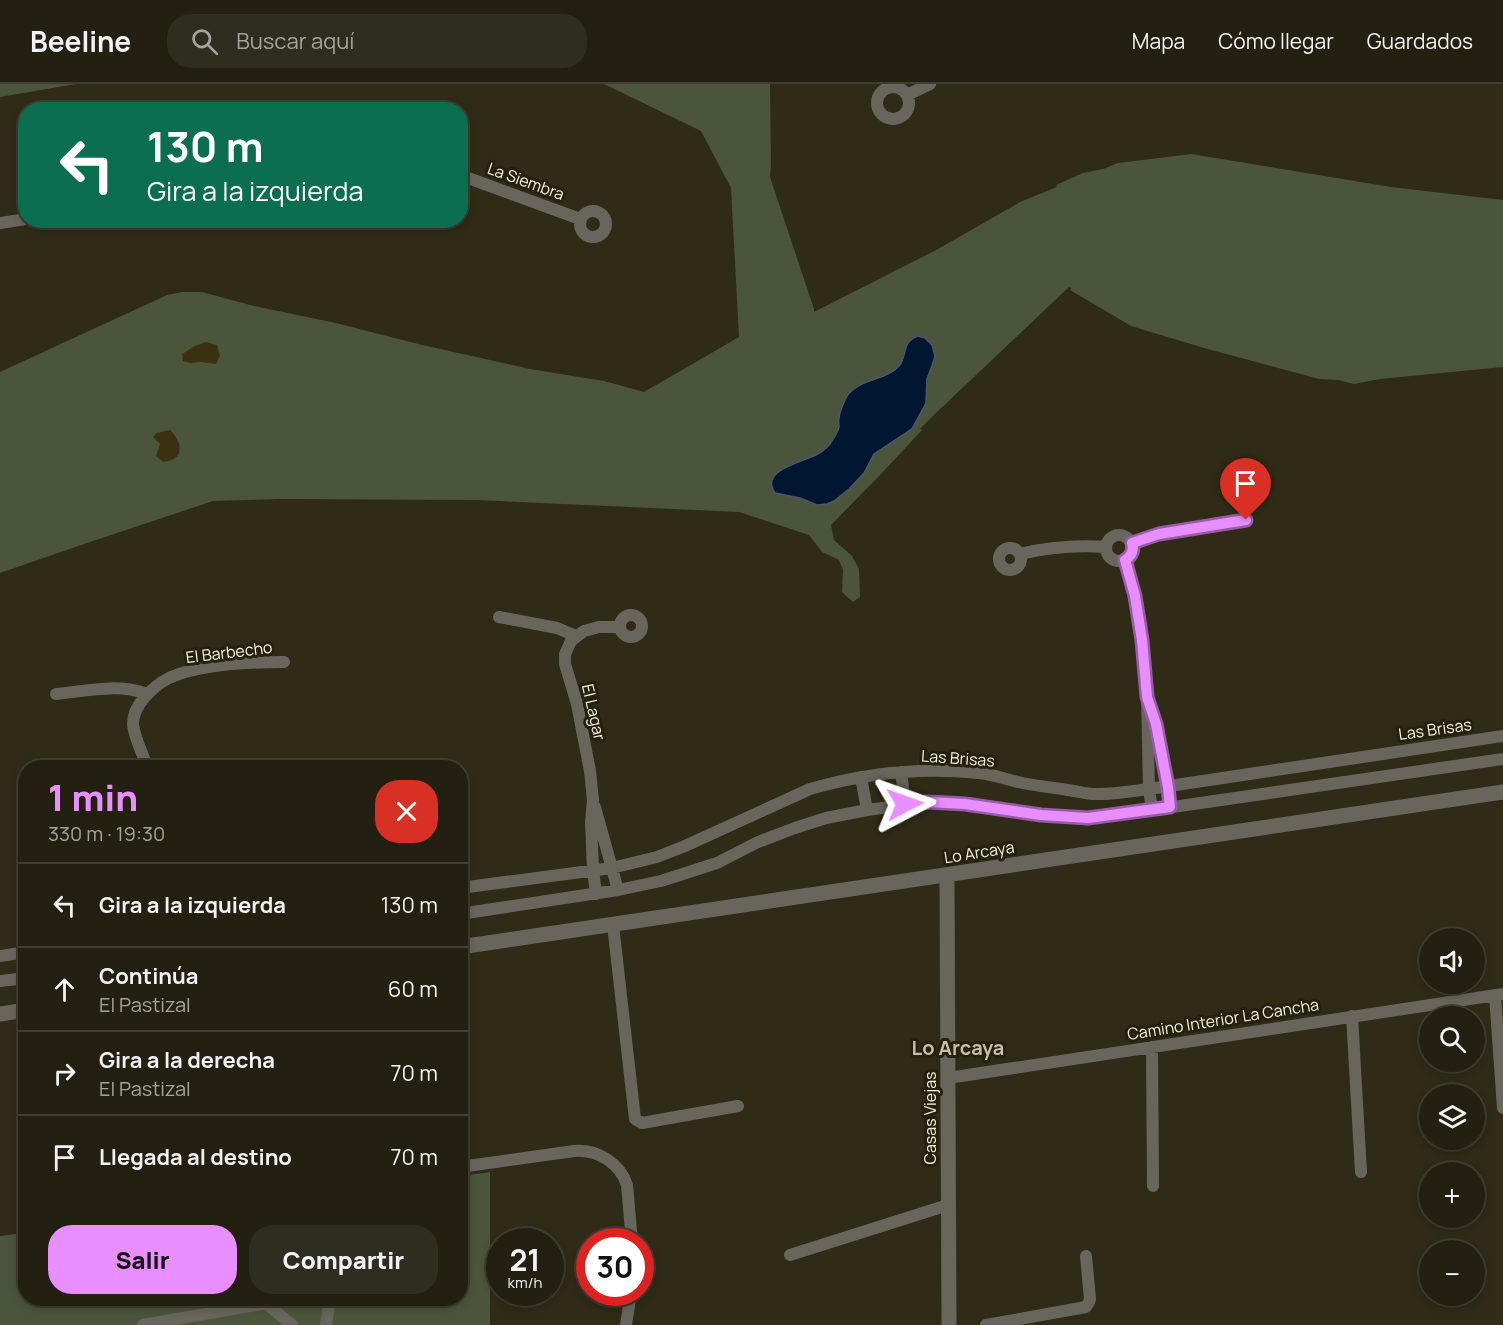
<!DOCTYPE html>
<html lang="es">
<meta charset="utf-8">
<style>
:root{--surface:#232011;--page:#2f2d1f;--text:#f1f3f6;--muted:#a3a39f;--line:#403e31;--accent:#e98efe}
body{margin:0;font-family:Manrope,sans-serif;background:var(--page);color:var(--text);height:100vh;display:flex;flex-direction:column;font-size:22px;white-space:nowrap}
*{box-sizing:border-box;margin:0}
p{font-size:20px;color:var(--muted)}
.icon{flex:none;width:33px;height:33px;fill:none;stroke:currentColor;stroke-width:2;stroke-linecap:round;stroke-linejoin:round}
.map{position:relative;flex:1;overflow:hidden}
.panel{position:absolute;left:18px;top:676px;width:450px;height:546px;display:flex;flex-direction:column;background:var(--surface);border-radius:24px;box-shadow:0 3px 9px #0003,0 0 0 2px var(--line)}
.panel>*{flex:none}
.hud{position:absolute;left:18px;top:18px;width:450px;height:126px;border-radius:24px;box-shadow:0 3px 9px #0003,0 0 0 2px var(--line);background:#0b6e4f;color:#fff;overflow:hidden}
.buttons{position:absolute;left:1419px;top:844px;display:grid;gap:12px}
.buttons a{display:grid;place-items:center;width:66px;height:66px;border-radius:50%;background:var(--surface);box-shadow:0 3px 9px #0003,0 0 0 2px var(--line);font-size:30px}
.speed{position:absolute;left:486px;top:1144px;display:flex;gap:12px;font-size:30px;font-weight:700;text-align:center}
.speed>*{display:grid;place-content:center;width:78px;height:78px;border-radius:50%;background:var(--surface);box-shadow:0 3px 9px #0003,0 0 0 2px var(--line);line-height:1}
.speed small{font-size:15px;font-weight:400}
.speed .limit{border:9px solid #d22;background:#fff;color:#111}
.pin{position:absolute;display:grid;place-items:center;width:51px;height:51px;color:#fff;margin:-62px -26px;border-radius:50% 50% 50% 0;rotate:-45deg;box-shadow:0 0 6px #0007}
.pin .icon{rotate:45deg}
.me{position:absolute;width:66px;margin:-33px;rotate:86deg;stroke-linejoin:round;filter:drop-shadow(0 0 4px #0008)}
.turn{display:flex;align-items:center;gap:21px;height:126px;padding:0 30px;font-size:27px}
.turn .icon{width:78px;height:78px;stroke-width:2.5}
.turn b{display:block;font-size:42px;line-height:51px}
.round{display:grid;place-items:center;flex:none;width:63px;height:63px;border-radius:24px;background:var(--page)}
.summary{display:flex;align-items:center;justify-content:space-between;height:102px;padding:0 30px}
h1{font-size:36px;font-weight:800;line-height:45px;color:var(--accent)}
.button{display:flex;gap:12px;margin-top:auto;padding:12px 30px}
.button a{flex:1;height:69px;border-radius:24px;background:var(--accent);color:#111;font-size:24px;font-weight:800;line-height:69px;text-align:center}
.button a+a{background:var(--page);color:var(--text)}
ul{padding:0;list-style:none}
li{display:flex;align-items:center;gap:18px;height:84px;padding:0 30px;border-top:2px solid var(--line)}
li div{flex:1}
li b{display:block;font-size:22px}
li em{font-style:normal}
header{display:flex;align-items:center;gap:36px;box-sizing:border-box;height:84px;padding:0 30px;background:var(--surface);border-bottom:2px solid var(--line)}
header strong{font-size:28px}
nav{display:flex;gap:33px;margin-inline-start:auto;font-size:21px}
.search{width:420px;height:54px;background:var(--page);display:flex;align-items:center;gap:15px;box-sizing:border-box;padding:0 21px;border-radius:24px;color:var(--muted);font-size:22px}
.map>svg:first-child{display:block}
.green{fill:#4a553b}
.sand{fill:#3a3111}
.water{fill:#011631;stroke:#4a5867;stroke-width:1.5}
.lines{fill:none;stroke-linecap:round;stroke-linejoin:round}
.minor{stroke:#68665c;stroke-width:12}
.tertiary{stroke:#68665c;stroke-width:15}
.route-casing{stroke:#975ca5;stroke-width:15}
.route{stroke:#e98efe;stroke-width:10}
.labels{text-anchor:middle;stroke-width:6;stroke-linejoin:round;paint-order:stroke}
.street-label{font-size:16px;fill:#f4f2e5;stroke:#25210d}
.quarter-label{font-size:20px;font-weight:bold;fill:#c4bfa7;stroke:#25210d}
</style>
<header>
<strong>Beeline</strong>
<div class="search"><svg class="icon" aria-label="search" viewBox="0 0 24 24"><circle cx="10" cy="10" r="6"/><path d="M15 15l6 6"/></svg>Buscar aquí</div>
<nav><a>Mapa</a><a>Cómo llegar</a><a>Guardados</a></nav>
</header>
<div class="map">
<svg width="1503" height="1241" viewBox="0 0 1503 1241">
<rect width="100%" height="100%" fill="#2f2b17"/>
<path class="green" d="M0,0h76l-76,13z
M604,0h166l1,81 -1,12 44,132v3l124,-63 82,-47 37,-15 -1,-2 27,-12 20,-4 15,-6 73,-9 200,33 112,13v167l-123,12 -26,5 -16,-4 -19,-1 -115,-31 -73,-22 -61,-36 1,-2 -2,-1 -133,126 -16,16 2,1 -40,43 -51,52 3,15 18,16 7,13 1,28 -7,5 -11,-10 1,-22 -4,-10 -17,-8 -13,-17 -70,-23 -263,-12 -195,-1 -68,2 -129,43 -84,29v-201l167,-77 15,-3h20l52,14 82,17 82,21 112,25 74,12 40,11 95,-55 -8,-149 -30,-57z
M490,1088v153h-490v-89l25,-3 1,66h434l1,-123z"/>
<path class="sand" d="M206,258l11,3 3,11 -4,8 -15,-2 -10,1 -8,-2 -1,-7 13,-8z
M170,346c8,7 15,22 4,29 -4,2 -8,2 -11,3l-7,-6 4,-12 -7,-7 4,-4z"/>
<path class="water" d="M918,252l7,2 7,7 3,11 -3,10 -5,13 -1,24 -14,26 -38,25 -10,19 -15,16 -15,12 -7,3 -10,1 -17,-7 -25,-5c-15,-22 23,-30 36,-36 7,-2 15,-8 19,-13 3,-5 8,-12 9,-17 0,-3 -1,-6 0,-9 1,-7 5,-16 8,-22 11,-17 40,-16 52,-30 9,-11 2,-24 19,-30z"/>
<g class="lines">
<path class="minor" d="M877 19a16 16 0 1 1 32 0a16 16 0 1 1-32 0Z
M907,11l23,-11
M460,91l120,44
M580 140a13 13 0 1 1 26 0a13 13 0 1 1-26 0Z
M0,139l26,-4
M1106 464a13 13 0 1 1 26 0a13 13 0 1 1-26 0Z
M1132,459l27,-9 87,-14
M999 475a11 11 0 1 1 22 0a11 11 0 1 1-22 0Z
M1020,470c29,-7 56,-9 86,-7
M1125,476l10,36 7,44 5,57 2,92 3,21
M620 542a11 11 0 1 1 22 0a11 11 0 1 1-22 0Z
M499,533l58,11 19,8
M56,610c31,-3 61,-11 91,0
M1151,625c10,32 16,65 19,98
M148,684c-5,-13 -14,-31 -15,-44 0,-9 5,-19 11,-26 7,-8 15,-15 25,-20 31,-14 81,-16 115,-16
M901,688l4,33
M861,693l6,33
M595,723l23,83
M460,804l152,-20 45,-11 28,-11 125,-57c55,-16 112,-22 168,-16 13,1 27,6 40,9 16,4 33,5 50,8 9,1 18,4 27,4 18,1 36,-3 54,-5l354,-53
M596,810l-3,-24 -2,-48 2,-22 -3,-29 -13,-67 -12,-40v-10l6,-13 13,-10 15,-4h20
M460,830l158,-24 43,-9 56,-18 41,-21 37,-14 31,-10 41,-8 38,-5 33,-3 27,1 76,12 47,3 64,-8 351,-51
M613,841l22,194 7,4 96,-17
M0,872l26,-4
M0,897l26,-3
M1495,911l8,113
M1352,932l9,156
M1152,963l1,139
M948,994l555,-84
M460,1083l114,-16c23,-2 46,12 53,34l5,57
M790,1171l158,-50
M267,1220l25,21
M143,1241l147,-26
M326,1241l4,-26
M626,1241l5,-32
M986,1241l100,-18 3,-5 1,-3 -4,-43"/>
<path class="tertiary" d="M947,792l2,449
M460,863l1043,-155
M0,930l26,-4"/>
</g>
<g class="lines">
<g class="route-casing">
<path id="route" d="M905,720l24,-2 36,2 76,11 47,3 82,-11 -2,-20 -12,-63 -9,-27 -5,-57 -7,-44 -10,-36c7,-4 9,-10 7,-17l27,-9 87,-14"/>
</g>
<use href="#route" class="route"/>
</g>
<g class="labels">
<g class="street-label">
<text transform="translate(526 97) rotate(20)" y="6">La Siembra</text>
<text transform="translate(229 568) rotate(-7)" y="6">El Barbecho</text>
<text transform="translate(594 628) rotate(77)" y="6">El Lagar</text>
<text transform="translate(1435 645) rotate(-8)" y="6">Las Brisas</text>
<text transform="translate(958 674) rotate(4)" y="6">Las Brisas</text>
<text transform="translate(979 768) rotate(-9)" y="6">Lo Arcaya</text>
<text transform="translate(1223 935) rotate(-9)" y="6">Camino Interior La Cancha</text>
<text transform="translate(930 1034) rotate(-90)" y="6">Casas Viejas</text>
</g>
<g class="quarter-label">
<text x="958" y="971">Lo Arcaya</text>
</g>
</g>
</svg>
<div class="buttons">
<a><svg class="icon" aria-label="sound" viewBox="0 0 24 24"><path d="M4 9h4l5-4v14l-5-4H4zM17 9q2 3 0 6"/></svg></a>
<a><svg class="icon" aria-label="search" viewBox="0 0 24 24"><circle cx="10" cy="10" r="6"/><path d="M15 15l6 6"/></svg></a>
<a><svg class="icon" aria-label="layers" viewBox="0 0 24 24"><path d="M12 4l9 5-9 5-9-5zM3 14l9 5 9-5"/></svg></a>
<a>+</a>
<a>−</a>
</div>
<div class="speed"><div>21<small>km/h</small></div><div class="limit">30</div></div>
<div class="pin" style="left:1246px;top:436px;background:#d93025"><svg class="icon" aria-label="arrive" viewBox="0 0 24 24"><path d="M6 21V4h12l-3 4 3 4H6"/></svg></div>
<svg class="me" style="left:905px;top:720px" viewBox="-20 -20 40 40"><path d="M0-17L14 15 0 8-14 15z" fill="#e98efe" stroke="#fff" stroke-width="4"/></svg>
<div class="hud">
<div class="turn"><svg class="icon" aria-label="left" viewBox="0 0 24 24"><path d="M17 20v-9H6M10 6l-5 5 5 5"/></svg><div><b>130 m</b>Gira a la izquierda</div></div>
</div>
<section class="panel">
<div class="summary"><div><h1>1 min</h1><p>330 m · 19:30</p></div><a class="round" style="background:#d93025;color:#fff"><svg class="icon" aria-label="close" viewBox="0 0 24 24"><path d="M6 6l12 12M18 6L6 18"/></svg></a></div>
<ul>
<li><svg class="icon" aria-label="left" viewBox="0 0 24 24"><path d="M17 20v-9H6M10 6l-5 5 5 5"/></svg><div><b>Gira a la izquierda</b></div><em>130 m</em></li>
<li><svg class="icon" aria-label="ahead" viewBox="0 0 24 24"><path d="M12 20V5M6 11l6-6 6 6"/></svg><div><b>Continúa</b><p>El Pastizal</p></div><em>60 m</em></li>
<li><svg class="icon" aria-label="right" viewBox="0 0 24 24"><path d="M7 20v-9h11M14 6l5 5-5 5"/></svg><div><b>Gira a la derecha</b><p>El Pastizal</p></div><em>70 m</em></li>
<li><svg class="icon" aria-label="arrive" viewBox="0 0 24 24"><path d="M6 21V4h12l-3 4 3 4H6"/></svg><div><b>Llegada al destino</b></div><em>70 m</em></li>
</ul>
<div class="button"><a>Salir</a><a>Compartir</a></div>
</section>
</div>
